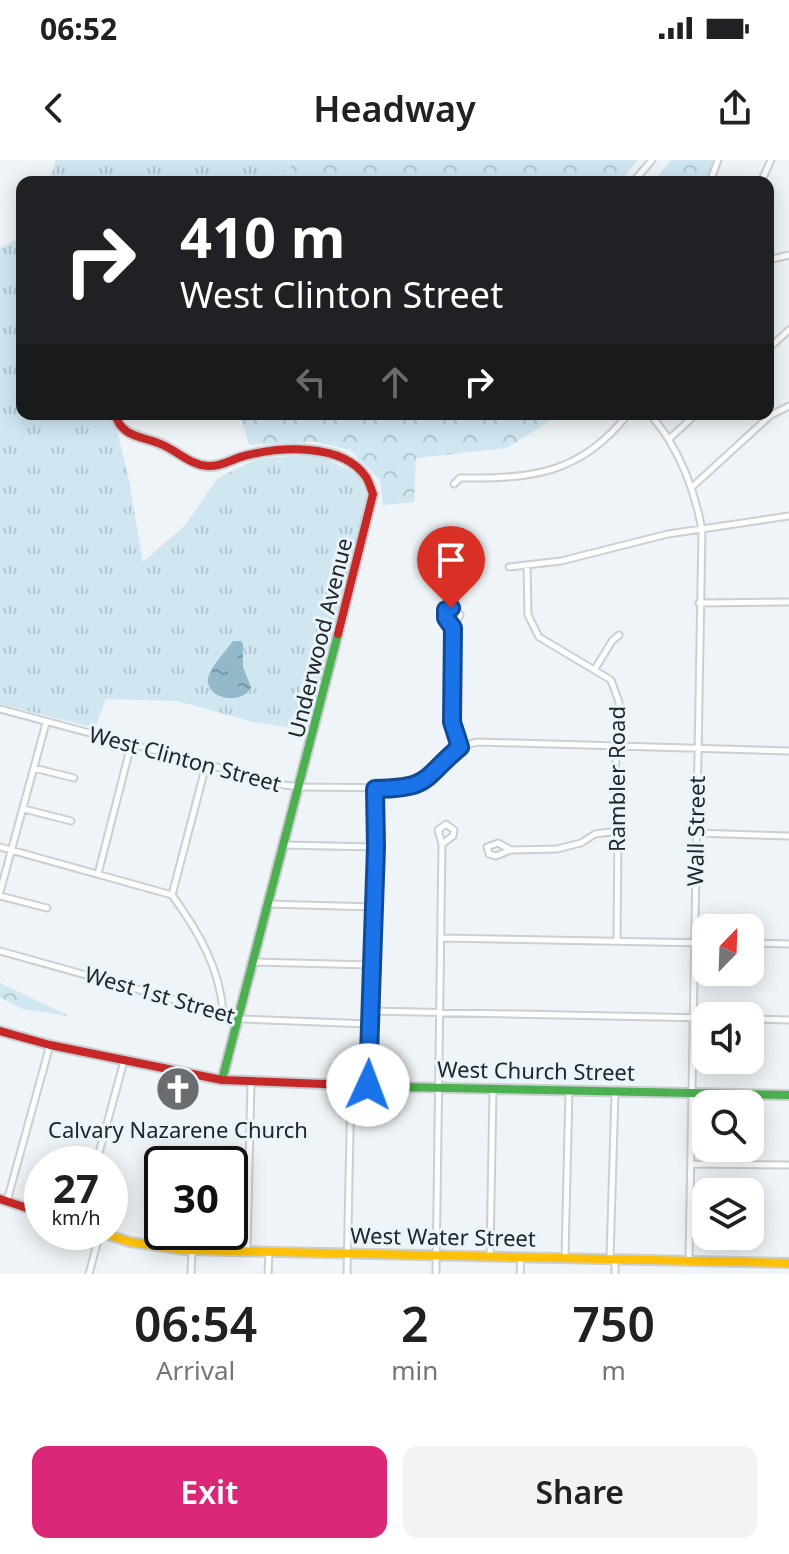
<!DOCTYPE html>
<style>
:root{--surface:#fff;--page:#f2f2f2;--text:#202124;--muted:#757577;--accent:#db2777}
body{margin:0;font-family:"Noto Sans",sans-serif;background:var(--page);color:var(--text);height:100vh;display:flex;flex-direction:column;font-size:30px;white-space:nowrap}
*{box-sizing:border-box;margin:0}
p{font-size:26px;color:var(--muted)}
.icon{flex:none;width:44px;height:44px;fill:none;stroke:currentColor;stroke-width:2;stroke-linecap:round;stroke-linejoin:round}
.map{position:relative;height:1114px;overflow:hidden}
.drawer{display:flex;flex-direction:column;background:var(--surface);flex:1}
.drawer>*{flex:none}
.guide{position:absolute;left:16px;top:16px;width:758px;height:244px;border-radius:16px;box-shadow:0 4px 20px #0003;background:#202124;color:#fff;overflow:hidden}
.needle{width:52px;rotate:23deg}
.tools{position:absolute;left:692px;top:754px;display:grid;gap:16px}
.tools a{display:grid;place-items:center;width:72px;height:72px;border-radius:16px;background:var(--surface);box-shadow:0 4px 20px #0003;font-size:40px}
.speed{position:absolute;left:24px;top:986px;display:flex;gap:16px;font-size:40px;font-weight:700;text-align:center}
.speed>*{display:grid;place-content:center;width:104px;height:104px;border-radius:50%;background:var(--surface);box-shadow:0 4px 20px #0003;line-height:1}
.speed small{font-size:20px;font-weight:400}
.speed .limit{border:4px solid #111;border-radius:12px;background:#fff;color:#111}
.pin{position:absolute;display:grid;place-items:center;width:68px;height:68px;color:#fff;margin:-82px -34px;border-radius:50% 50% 50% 0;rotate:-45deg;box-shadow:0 0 8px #0007}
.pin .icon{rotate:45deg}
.me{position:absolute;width:88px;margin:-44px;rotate:2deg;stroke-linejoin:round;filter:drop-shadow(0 0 6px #0008)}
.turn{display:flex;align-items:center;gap:28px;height:168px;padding:0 32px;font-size:36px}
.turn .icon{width:104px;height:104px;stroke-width:2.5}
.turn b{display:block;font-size:56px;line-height:68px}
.lanes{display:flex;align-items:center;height:76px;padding:0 32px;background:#0003;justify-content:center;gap:40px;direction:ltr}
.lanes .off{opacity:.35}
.eta{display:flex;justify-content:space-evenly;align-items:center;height:136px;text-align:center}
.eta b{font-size:48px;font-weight:600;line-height:56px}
.button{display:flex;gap:16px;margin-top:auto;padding:16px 32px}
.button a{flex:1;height:92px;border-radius:16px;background:var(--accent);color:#fff;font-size:32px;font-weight:600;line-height:92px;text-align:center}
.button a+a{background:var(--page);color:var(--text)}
.status{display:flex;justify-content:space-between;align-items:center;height:56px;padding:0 40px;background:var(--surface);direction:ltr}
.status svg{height:22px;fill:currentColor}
header{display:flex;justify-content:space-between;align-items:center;height:104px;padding:0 32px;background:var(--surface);font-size:36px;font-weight:600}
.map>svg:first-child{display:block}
.grass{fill:url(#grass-tufts)}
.forest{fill:url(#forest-crowns)}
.water{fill:url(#water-ripples)}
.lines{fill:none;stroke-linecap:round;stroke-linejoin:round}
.street-casing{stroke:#cbcfd2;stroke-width:9}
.fast-casing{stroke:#cbcfd2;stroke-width:12}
.slow-casing{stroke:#cbcfd2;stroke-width:12}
.jam-casing{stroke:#cbcfd2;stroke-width:12}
.street{stroke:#fcfdfe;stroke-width:5}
.fast{stroke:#4caf50;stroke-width:8}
.slow{stroke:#ffc107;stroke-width:8}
.jam{stroke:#c62828;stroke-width:8}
.route-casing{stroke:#114b97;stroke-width:20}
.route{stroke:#1a73e8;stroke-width:14}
.labels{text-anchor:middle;stroke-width:6;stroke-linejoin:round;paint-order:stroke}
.street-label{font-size:22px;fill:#212528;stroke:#eaf5fb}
.poi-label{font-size:22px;fill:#212528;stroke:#eaf5fb}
</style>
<div class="status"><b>06:52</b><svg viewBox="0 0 49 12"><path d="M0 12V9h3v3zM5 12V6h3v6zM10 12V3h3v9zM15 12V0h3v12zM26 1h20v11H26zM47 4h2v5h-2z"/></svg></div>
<header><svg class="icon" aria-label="back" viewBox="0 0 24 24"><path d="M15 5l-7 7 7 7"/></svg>Headway<svg class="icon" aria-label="share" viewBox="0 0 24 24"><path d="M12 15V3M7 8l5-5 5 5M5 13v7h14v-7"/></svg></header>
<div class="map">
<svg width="789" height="1114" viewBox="0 0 789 1114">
<defs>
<pattern id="grass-tufts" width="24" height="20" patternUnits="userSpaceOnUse" patternTransform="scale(2)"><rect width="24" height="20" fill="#d0e7f2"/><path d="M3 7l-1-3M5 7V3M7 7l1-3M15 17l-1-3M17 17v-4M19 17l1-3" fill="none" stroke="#b2c6d0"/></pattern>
<pattern id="forest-crowns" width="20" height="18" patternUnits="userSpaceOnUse" patternTransform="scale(2)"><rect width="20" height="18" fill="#d0e7f2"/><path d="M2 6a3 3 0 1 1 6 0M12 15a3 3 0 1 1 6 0" fill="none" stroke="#b2c6d0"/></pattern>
<pattern id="water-ripples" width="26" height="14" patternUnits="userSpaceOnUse" patternTransform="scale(2)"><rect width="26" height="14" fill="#92b8ca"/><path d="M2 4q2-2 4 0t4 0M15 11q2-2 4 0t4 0" fill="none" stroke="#7795a4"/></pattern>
</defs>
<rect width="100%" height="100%" fill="#eef4f7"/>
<path class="grass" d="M56,0h243l-30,22h-220z
M22,77v177h91l16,66 14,82 42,-37 33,-47 32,-16 16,-4 51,-4 42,21 9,24 -42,165 -21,66 -52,-8 -76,-21 -71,-2 -11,29 -95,-24v-456z"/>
<path class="forest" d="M299,0h339l-18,22h-351z
M671,0h42l-7,22h-53z
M240,254h44l5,6 30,-6h241l-53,34 -91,10 -2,44 -31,3 -3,-25 -30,-30 -34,-8 -67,3z
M0,823l69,33 -47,-7 -22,-12z"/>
<path class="water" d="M233,481h8l2,3v23l8,20c-9,19 -45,12 -43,-8 2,-12 17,-27 25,-38z"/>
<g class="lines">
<g class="street-casing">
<path id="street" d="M633,22l19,-22
M710,22l8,-22
M761,22l10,-22
M768,100l21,-5
M768,189l21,-19
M651,254c5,9 13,17 18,26 17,28 27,57 33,90l-13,730
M669,279l27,-25
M454,324l6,-6c72,1 121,-4 168,-64
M692,327l79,-72 18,-9
M527,405l1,50 11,22 72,43 8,22 -4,77 3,52 -1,110
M509,407l52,-6 107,-27 121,-18
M699,443l90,-1
M451,448h5l4,7 -7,13 -7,-10v-8z
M453,468l-1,94 8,25
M595,509l17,-28 7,-6
M0,549l284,76 16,2 110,1c28,-9 37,-41 68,-46l311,9
M206,605l-34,130c26,36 48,73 51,117
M34,608l40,10
M24,649l47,12
M446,664l8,6 -1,6 -11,8 -4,-14z
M696,673l93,3
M498,683l13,7 -15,6 -7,-2 -2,-7z
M283,685l93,2
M0,687l172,48
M511,690l46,-1 24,-6 14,-9 23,-3
M98,714l33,-129
M0,732l46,-169
M0,736l47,12
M268,744l106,3
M442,778l264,5
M750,783l39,1
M0,791l243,68 127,5
M252,802l119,3
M370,851l336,7
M750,859l39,1
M368,925l8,-238 -1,-58
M96,1004l28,-103
M691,1004l98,1
M7,1041l43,-156
M247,1091l4,-169
M490,1096l3,-166
M565,1097l4,-167
M610,1098l5,-166
M89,1114l11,-42
M191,1114l1,-23
M268,1114l1,-22
M347,1114l4,-189
M436,1114l6,-430
M520,1114l1,-17
M615,1114v-15"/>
</g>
<g class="fast-casing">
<path id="fast" d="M222,920l116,-446
M400,927l389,8"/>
</g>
<g class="slow-casing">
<path id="slow" d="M99,1072l31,10 54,8 605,13"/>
</g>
<g class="jam-casing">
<path id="jam" d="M115,254c6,22 24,22 43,29 18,6 31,22 50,23 13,1 24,-7 36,-10 35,-9 98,-14 122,21 3,5 5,12 7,17l-35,140
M0,871l50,14 172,35 178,7
M0,1039l42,14"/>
</g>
<use href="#street" class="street"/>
<use href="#fast" class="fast"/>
<use href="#slow" class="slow"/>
<use href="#jam" class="jam"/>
</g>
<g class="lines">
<g class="route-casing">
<path id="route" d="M368,925l8,-238 -1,-58c56,-1 46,-9 85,-42l-8,-25 1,-94 -7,-10v-8l5,-2"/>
</g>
<use href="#route" class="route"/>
</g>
<defs>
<g id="church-disc" transform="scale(2.3)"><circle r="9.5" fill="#696d70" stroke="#eaf5fb"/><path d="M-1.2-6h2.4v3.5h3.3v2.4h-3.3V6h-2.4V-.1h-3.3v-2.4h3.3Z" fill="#fff"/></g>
</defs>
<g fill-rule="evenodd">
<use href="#church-disc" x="178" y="929"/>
</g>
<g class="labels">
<g class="street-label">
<text transform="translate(320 478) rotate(-76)" y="8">Underwood Avenue</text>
<text transform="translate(185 599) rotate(15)" y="8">West Clinton Street</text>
<text transform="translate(617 619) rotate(-90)" y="8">Rambler Road</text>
<text transform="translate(696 671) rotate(-89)" y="8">Wall Street</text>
<text transform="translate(160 835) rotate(16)" y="8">West 1st Street</text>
<text transform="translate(536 911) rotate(1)" y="8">West Church Street</text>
<text transform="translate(443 1077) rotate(1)" y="8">West Water Street</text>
</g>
<g class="poi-label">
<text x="178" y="978">Calvary Nazarene Church</text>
</g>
</g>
</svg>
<div class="tools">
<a><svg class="needle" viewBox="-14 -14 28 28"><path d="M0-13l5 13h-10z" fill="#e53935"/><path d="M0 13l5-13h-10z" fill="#757577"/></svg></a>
<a><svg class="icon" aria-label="sound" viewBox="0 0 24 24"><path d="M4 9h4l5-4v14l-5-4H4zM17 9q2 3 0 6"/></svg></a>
<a><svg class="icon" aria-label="search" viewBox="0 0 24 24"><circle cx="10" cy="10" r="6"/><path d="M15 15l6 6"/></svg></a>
<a><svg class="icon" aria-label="layers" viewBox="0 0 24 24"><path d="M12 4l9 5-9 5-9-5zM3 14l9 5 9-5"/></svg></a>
</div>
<div class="speed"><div>27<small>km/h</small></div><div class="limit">30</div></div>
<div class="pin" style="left:451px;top:448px;background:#d93025"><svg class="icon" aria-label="arrive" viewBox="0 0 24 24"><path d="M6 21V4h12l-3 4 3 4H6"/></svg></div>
<svg class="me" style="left:368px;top:925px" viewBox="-20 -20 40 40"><circle r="19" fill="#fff"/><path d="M0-13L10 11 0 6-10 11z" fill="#1a73e8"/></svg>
<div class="guide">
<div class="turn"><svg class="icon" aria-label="right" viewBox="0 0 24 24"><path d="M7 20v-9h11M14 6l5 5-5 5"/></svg><div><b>410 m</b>West Clinton Street</div></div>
<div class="lanes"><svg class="icon off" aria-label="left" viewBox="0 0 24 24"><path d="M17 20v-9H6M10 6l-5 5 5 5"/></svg><svg class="icon off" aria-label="ahead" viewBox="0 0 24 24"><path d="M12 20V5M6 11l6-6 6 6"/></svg><svg class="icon" aria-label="right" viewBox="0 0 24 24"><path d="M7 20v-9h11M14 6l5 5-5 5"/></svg></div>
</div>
</div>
<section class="drawer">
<div class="eta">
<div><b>06:54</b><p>Arrival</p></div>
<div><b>2</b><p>min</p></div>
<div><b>750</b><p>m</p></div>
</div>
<div class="button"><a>Exit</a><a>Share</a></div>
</section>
